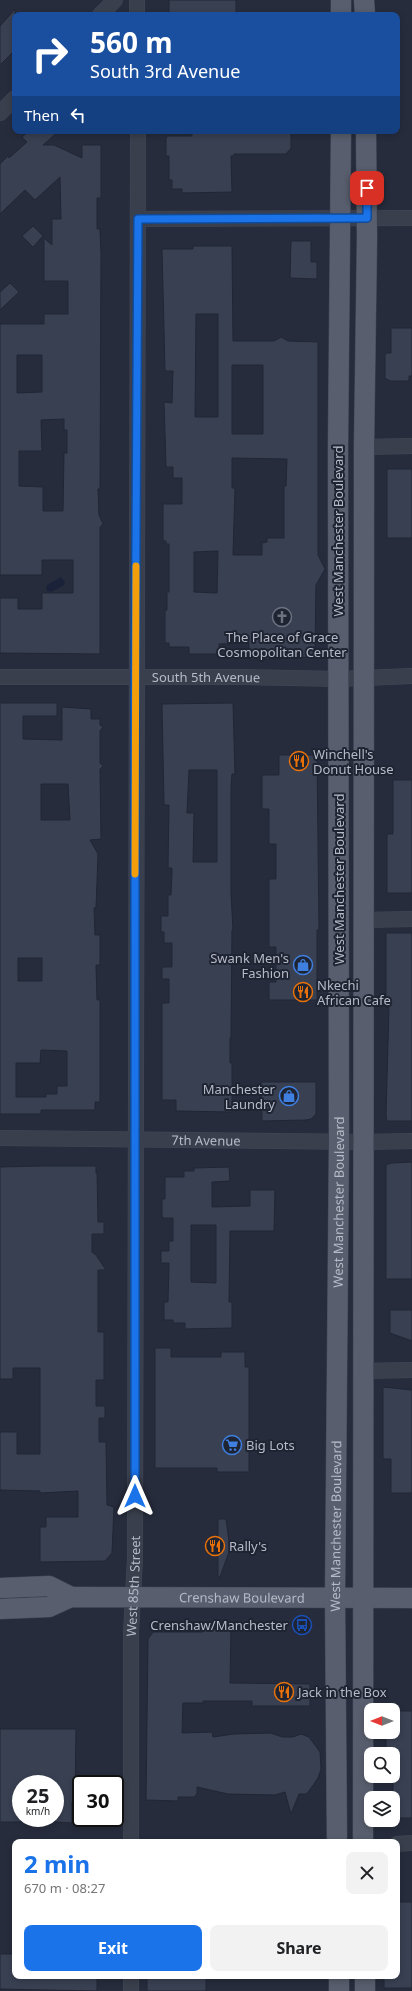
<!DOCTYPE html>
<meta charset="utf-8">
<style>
:root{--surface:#fff;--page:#f2f2f2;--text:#202124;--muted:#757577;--accent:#1a73e8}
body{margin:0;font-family:"Noto Sans",sans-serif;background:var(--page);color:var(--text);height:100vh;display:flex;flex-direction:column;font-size:15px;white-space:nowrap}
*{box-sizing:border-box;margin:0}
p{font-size:13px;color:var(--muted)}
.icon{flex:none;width:22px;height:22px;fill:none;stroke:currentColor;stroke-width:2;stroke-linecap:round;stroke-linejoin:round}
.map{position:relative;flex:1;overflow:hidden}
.details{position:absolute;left:12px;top:1839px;width:388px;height:140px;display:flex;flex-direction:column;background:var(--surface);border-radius:8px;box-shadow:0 2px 6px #0003}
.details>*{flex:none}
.top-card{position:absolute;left:12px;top:12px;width:388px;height:122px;border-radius:8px;box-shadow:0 2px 6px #0003;background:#1a4fa0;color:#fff;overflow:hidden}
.needle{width:26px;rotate:270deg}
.tools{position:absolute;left:364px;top:1703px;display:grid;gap:8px}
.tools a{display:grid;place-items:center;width:36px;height:36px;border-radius:8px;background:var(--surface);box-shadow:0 2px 6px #0003;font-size:20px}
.speed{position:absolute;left:12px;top:1775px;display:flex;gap:8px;font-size:20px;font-weight:700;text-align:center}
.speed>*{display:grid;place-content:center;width:52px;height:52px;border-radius:50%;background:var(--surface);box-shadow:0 2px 6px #0003;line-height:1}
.speed small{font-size:10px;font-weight:400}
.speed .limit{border:2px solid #111;border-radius:6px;background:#fff;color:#111}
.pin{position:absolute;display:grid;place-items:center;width:34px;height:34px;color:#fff;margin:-17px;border-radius:8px;box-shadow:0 2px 6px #0006}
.me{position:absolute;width:44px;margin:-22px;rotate:0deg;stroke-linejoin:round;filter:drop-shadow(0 0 3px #0008)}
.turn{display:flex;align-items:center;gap:14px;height:84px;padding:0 12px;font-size:18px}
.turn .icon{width:52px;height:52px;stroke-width:2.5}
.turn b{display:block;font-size:28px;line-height:34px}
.then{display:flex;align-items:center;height:38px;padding:0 12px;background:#0003;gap:8px;font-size:15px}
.round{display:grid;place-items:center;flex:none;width:42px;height:42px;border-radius:8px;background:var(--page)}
.head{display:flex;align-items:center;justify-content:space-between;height:68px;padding:0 12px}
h1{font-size:24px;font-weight:700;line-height:30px;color:var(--accent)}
.primary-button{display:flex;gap:8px;margin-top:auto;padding:8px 12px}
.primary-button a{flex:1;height:46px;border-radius:8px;background:var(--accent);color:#fff;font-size:16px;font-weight:700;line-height:46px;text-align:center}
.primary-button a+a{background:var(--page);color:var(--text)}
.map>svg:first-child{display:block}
.water{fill:#1a223a}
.building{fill:#394052;stroke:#212634;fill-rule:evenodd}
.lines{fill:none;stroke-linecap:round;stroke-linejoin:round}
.minor-casing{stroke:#434856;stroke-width:16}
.major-casing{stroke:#434856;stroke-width:21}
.minor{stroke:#3a3f4d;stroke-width:15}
.major{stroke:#585e6d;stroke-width:20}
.route-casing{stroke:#114b97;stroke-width:10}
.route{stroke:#1a73e8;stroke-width:7}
.slow{stroke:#f59e0b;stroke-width:7}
.labels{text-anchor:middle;stroke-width:4;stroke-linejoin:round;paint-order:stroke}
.street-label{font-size:13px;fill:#b6bac8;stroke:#1f2432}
.poi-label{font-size:13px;fill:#b6bac8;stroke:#1f2432;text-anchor:start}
</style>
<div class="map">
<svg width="412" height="1991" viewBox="0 0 412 1991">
<rect width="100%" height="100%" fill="#272c3d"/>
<path class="water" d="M61,577l4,5 -1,3 -13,7 -5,-2 1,-5z"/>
<path class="building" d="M169,0h67v15h-67z
M15,9v41l-15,15v-39z
M29,131h30l-16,14h11l28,13v-13h19v53h-4v31h3l1,26 -1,234h-2l1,26 4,9 -3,3v127l-100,-1v-55h18v11h24v-16h31v-33h-31v15h-42v-251h44v-10h24v-33h-24v-43l8,7v-26h9l-1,-42 -25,23 -10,-10 -25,24v-50l8,-8 1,2 18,-16 -5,-5zM17,355h25v37l-25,1zM64,419v11h3v23h-3l-1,58h-20v-24l-24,-1v-35h23l-1,-31z
M192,131h99v17l-5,6h-52v2h-3l1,36 -50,1v-4h-10v-9h-3v-24h-3v-17l1,-3h25z
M33,226l10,10 -10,11 -11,-11z
M291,241h20v21h6v17l-27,-1z
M193,246h39l1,95h41l7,-4 7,4 30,1v213l7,14 -9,16 -1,65 -2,7 -64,3v-17l-30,1 1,10h-31v-7h-20v-4h-4v-33h2v-18h2v-48h-3v-3h-3v-37h19v-26h-9v-11h-7l-2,-65 8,1 1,-32h-8l-3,-122h31zM196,314h22v103h-23zM232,365h31v69h-31zM232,458l55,1 -1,27h-2v52h-17v4l-5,1v12h-29l2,-67h-3zM218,551l-1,42 -23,-1v-40z
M10,283l9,9 -19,18v-18z
M391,328h21v48h-3v4l-2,1h-17l-5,-3v-23l1,-2h5z
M387,469h25v69h-25z
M0,703h57v13h-34v23l39,1v-33l29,2v10h9v6l3,2 -3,4v32l3,3 -3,3 1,70 -11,1 8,14 -2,54h-2l1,27h5v30h-4l1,35h3v102h-5v8h-54v4h-41zM41,784h27l2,36h-29zM18,958h24v23h-24zM41,1050l26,1v35h-10v8h-11v3h-30v-34h24z
M233,703l2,71h-3l-1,14v105l2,37h-1l-1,108h-1v25h2v49l-56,-1v-11h-14v-97h7v-24h-7v-12h10v-24h-8v-11h-3v-16h7v-21h3l1,-23v-4h-4l1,-63h-5l-2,-101zM189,770h28v92h-24l1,-49h-7z
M279,755h38l2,175h-2v70h-48v-18h7v-35h-7v-68h7v-35h-7v-35h-7v-34h17z
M393,780h19v113h-25v-59h6z
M386,933h26v188h-25l-1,-6 3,-108h-3z
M261,1082h55v32l-5,5 -5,1 -44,1z
M412,1162v117h-26v-114l5,-2z
M41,1166h55v7h1l1,49h6v12h-12v18l4,3 10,15h-8v62h6v48h-8v26h9v12h-6v24h7l1,63 7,2 -2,46 -7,8 -65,1v-35h6v-10h32v-26l-38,2v-2l-40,-1v-58h17v22h23v-86h-27v11h-13v-212z
M229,1167l1,14 -18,1v25l38,-1v-16h25l-1,41h-44l-1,71h3v26l-47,1v-6h-12v-3h-9v-18h4l1,-39h-8v-12h8v-10h4v-23h-10l-1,-2v-17h3v-22h19v-6h10v-3zM191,1225h25v58l-25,-1z
M390,1310h22v31l-22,-8z
M155,1348h16v9h50v-5h24v15h4v105h-32v-4h-62z
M383,1387l29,3v103h-21v-34h-8z
M218,1519h8l4,30 -10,28 -2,-1z
M203,1629h28l-1,54 80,1v22h-58v-5h-49v2h-20l-1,30 30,-1 1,5 21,-3 37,-1 11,4h11l8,-3 8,3 11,15 1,17 -3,9 -9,13 -3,3h-7l-8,20 -6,-22 -10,3 -47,-1 -31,-7v6l-2,4h-17v4l-32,-1 2,-161 5,-7h50z
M393,1711h19v107h-19v-38h-8v-4h8v-22h-7v-22h7z
M0,1729h76l-1,73h-3v21l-17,-1v-38h-34v38h-21z
M397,1902h15v86h-28v-12h13z
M0,1954h15v22h82v15l-97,-2z
M147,1976h59v15h-59z"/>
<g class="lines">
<g class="minor-casing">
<g id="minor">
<path d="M137,0v15"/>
<path d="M100,15l15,-15"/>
<path d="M0,113l15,-15"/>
<path d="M138,219l274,-1"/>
<path d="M364,447l48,-1"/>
<path id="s1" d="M0,677h243l96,2 73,-3"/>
<path d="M364,920l48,-1"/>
<path id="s2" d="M0,1138l365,4 47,-1"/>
<path d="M363,1371l49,-1"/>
<path id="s3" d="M131,1842v-210l4,-73 3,-1428"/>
<path d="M397,1844l15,-1"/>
<path d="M131,1976v15"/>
</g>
</g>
<g class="major-casing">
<g id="major">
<path d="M364,0l1,15"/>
<path d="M341,15v-15"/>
<path d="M0,1588l49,-2 22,11"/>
<path id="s4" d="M0,1609l49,-2 22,-10 341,1"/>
<path id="s5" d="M337,1842l-2,-245 4,-455 -1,-694 3,-317"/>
<path d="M363,1842l1,-1395 3,-209 -1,-107"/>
<path d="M339,1976v15"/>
<path d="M365,1976v15"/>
</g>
</g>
<use href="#minor" class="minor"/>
<use href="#major" class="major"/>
</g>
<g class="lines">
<g class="route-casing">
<path id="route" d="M135,1496v-803l3,-474 229,-1v-30"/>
</g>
<use href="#route" class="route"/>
<path class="slow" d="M135,874l1,-308"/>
</g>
<defs>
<g id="church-ring" transform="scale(1)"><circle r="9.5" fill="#1f2432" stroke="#6b7280" stroke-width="1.5"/><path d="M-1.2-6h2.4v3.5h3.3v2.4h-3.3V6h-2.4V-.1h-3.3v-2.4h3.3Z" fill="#6b7280"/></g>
<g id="restaurant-ring" transform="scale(1)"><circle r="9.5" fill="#1f2432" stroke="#e8710a" stroke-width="1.5"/><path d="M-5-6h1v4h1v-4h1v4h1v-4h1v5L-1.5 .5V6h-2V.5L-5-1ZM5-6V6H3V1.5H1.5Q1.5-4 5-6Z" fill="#e8710a"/></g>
<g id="shop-ring" transform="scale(1)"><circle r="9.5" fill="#1f2432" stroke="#3f7fe0" stroke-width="1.5"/><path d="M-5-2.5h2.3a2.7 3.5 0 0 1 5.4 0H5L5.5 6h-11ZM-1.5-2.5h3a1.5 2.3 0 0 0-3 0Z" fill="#3f7fe0"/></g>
<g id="supermarket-ring" transform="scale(1)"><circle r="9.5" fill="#1f2432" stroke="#3f7fe0" stroke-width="1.5"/><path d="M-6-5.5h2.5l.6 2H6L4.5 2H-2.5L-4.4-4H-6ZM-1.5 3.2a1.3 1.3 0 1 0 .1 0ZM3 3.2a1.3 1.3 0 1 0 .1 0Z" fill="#3f7fe0"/></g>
<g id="bus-ring" transform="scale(1)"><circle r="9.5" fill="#1f2432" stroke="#1a4fb4" stroke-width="1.5"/><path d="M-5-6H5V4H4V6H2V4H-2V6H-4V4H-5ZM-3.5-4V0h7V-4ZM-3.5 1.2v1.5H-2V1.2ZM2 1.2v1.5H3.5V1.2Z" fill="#1a4fb4"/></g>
</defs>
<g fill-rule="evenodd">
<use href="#church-ring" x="282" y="617"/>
<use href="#restaurant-ring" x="299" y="761"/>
<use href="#shop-ring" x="303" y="965"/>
<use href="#restaurant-ring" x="303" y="992"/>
<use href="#shop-ring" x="289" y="1096"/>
<use href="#supermarket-ring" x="232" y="1445"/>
<use href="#restaurant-ring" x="215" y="1546"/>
<use href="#bus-ring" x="302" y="1625"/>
<use href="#restaurant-ring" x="284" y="1692"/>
</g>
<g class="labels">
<g class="street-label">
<text transform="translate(338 531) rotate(-90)" y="5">West Manchester Boulevard</text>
<text dy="5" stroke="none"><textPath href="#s1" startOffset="206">South 5th Avenue</textPath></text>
<text transform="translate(339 879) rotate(-90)" y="5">West Manchester Boulevard</text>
<text dy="5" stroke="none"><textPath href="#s2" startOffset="206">7th Avenue</textPath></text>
<text dy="5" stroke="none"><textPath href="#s5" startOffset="640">West Manchester Boulevard</textPath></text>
<text dy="5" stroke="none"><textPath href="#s5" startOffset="316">West Manchester Boulevard</textPath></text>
<text dy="5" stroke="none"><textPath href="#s3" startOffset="256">West 85th Street</textPath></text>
<text dy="5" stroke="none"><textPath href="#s4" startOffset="244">Crenshaw Boulevard</textPath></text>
</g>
<g class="poi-label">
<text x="282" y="642" text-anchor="middle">The Place of Grace<tspan x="282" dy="15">Cosmopolitan Center</tspan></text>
<text x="313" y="759">Winchell's<tspan x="313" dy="15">Donut House</tspan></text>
<text x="289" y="963" text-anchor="end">Swank Men's<tspan x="289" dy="15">Fashion</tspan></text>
<text x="317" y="990">Nkechi<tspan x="317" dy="15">African Cafe</tspan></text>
<text x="275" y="1094" text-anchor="end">Manchester<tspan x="275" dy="15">Laundry</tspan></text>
<text x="246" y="1450">Big Lots</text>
<text x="229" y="1551">Rally's</text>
<text x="288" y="1630" text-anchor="end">Crenshaw/Manchester</text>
<text x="298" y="1697">Jack in the Box</text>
</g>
</g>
</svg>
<div class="tools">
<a><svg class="needle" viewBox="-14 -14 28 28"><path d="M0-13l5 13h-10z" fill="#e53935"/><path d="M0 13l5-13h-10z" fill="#757577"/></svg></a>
<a><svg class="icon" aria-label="search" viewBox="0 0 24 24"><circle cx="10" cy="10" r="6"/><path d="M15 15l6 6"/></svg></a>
<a><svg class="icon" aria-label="layers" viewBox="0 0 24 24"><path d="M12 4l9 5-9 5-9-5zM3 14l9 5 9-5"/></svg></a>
</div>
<div class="speed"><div>25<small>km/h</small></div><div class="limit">30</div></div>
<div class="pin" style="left:367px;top:188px;background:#d93025"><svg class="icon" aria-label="arrive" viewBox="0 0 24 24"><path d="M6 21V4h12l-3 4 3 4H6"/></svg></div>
<svg class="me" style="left:135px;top:1496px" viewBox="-20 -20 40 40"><path d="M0-17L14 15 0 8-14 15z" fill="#1a73e8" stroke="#fff" stroke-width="4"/></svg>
<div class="top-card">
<div class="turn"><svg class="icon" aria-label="right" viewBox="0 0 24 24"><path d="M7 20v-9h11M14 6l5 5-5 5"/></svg><div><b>560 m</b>South 3rd Avenue</div></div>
<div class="then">Then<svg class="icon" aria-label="left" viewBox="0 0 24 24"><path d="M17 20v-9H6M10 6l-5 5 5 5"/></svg></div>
</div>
<section class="details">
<div class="head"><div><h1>2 min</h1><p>670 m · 08:27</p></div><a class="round"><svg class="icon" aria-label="close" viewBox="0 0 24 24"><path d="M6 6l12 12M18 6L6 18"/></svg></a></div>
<div class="primary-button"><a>Exit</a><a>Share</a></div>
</section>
</div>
